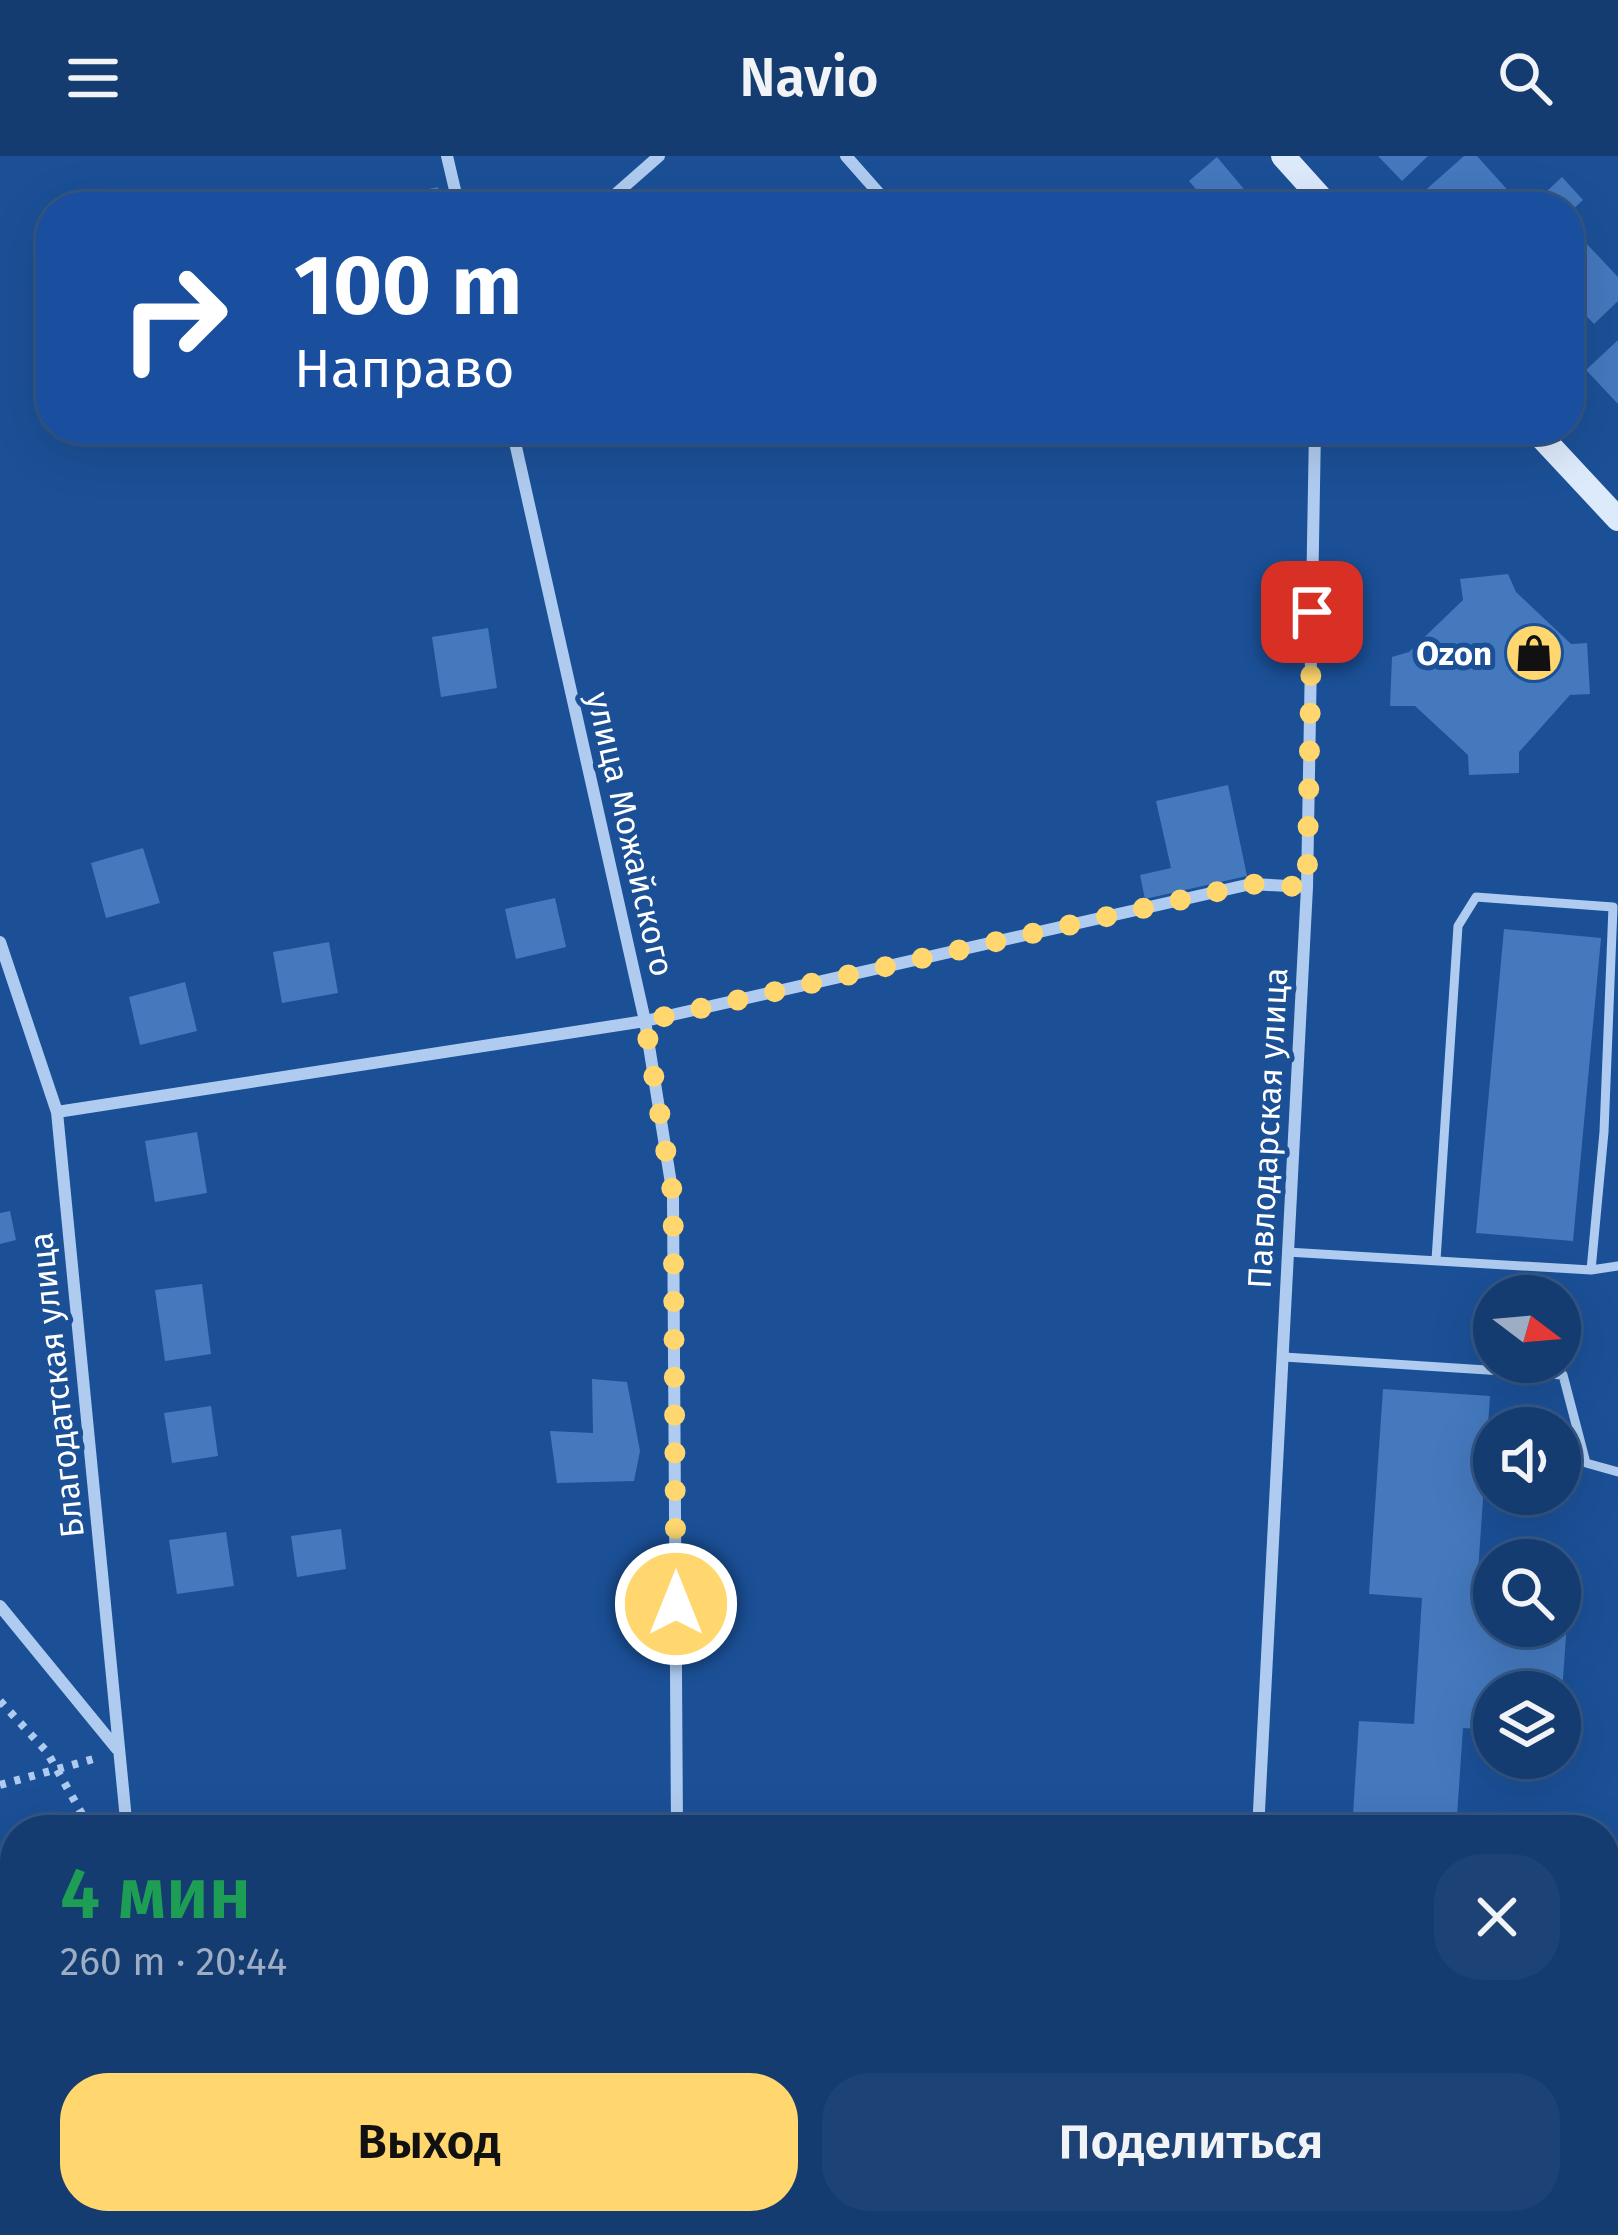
<!DOCTYPE html>
<html lang="ru">
<meta charset="utf-8">
<style>
:root{--surface:#143c71;--page:#1d4376;--text:#f1f3f6;--muted:#9dadc3;--line:#335684;--accent:#ffd76e}
body{margin:0;font-family:"Fira Sans",sans-serif;background:var(--page);color:var(--text);height:100vh;display:flex;flex-direction:column;font-size:45px;white-space:nowrap}
*{box-sizing:border-box;margin:0}
p{font-size:39px;color:var(--muted)}
.icon{flex:none;width:66px;height:66px;fill:none;stroke:currentColor;stroke-width:2;stroke-linecap:round;stroke-linejoin:round}
.map{position:relative;flex:1;overflow:hidden}
.sheet{position:absolute;left:0px;top:1659px;width:1620px;height:420px;display:flex;flex-direction:column;background:var(--surface);border-radius:48px 48px 0 0;box-shadow:0 12px 48px #0002,0 0 0 3px var(--line)}
.sheet>*{flex:none}
.guide{position:absolute;left:36px;top:36px;width:1548px;height:252px;border-radius:48px;box-shadow:0 12px 48px #0002,0 0 0 3px var(--line);background:#1a4fa0;color:#fff;overflow:hidden}
.needle{width:78px;rotate:106deg}
.buttons{position:absolute;left:1473px;top:1119px;display:grid;gap:24px}
.buttons a{display:grid;place-items:center;width:108px;height:108px;border-radius:50%;background:var(--surface);box-shadow:0 12px 48px #0002,0 0 0 3px var(--line);font-size:60px}
.pin{position:absolute;display:grid;place-items:center;width:102px;height:102px;color:#fff;margin:-51px;border-radius:24px;box-shadow:0 6px 18px #0006}
.me{position:absolute;width:132px;margin:-66px;rotate:0deg;stroke-linejoin:round;filter:drop-shadow(0 0 9px #0008)}
.turn{display:flex;align-items:center;gap:42px;height:252px;padding:0 60px;font-size:54px}
.turn .icon{width:156px;height:156px;stroke-width:2.5}
.turn b{display:block;font-size:84px;line-height:102px}
.round{display:grid;place-items:center;flex:none;width:126px;height:126px;border-radius:48px;background:var(--page)}
.overview{display:flex;align-items:center;justify-content:space-between;height:204px;padding:0 60px}
h1{font-size:72px;font-weight:600;line-height:90px;color:#1e9e55}
.cta{display:flex;gap:24px;margin-top:auto;padding:24px 60px}
.cta a{flex:1;height:138px;border-radius:48px;background:var(--accent);color:#111;font-size:48px;font-weight:600;line-height:138px;text-align:center}
.cta a+a{background:var(--page);color:var(--text)}
header{display:flex;justify-content:space-between;align-items:center;height:156px;padding:0 60px;background:var(--surface);font-size:54px;font-weight:600}
.map>svg:first-child{display:block}
.building{fill:#4479be}
.lines{fill:none;stroke-linecap:round;stroke-linejoin:round}
.path{stroke:#afccf0;stroke-width:8;stroke-dasharray:6 9;stroke-linecap:butt}
.service{stroke:#afccf0;stroke-width:9}
.minor{stroke:#afccf0;stroke-width:12}
.secondary{stroke:#ddeafb;stroke-width:24}
.route{stroke:#ffd76e;stroke-width:21;stroke-dasharray:0 37.8}
.labels{text-anchor:middle;stroke-width:10;stroke-linejoin:round;paint-order:stroke}
.poi-label{font-size:33px;font-weight:bold;fill:#fff;stroke:#1b5097;text-anchor:end}
.street-label{font-size:33px;fill:#fff;stroke:#1b5097}
</style>
<header><svg class="icon" aria-label="menu" viewBox="0 0 24 24"><path d="M4 6h16M4 12h16M4 18h16"/></svg>Navio<svg class="icon" aria-label="search" viewBox="0 0 24 24"><circle cx="10" cy="10" r="6"/><path d="M15 15l6 6"/></svg></header>
<div class="map">
<svg width="1618" height="2079" viewBox="0 0 1618 2079">
<rect width="100%" height="100%" fill="#1b5097"/>
<path class="building" d="M1378,0h50l-26,25z
M1464,0h13l36,40 -13,11h-70l-10,-12z
M1217,1l42,50h-48l-22,-26z
M1562,21l21,23 -14,13v-6h-39z
M438,31l4,20h-71l-1,-6z
M1569,69l49,52v24l-24,23 -22,-23 -3,3z
M1618,184v64l-32,-34z
M1508,418l8,18 55,52 16,-1 3,51 -20,1 -51,57v21l-50,2 -1,-20 -53,-49h-25l2,-49 17,-5 54,-52 -3,-21z
M488,472l9,60 -56,9 -9,-60z
M1228,629l19,91 -102,23 -5,-24 31,-7 -15,-67z
M143,692l17,55 -54,15 -15,-55z
M555,742l11,49 -50,12 -11,-50z
M1504,773l97,9 -28,303 -97,-8z
M329,786l9,51 -56,10 -9,-51z
M185,826l12,49 -57,14 -11,-48z
M197,976l10,61 -52,9 -10,-61z
M10,1055l6,29 -16,4v-31z
M202,1128l9,70 -46,7 -10,-71z
M592,1223l35,3 13,69 -6,30 -77,2 -7,-52 43,2z
M1383,1233l107,7 -14,206 18,1v23h66v-18h8l-6,84h-68v38l-31,-2 -7,102h-104l7,-109 55,3 8,-126 -53,-4z
M211,1250l7,50 -46,7 -8,-50z
M341,1373l5,40 -49,8 -6,-41z
M226,1376l8,54 -57,8 -8,-54z
M1439,2064h93l-11,15h-61z"/>
<g class="lines">
<path class="path" d="M0,1545l47,51 44,78
M0,1629l97,-27"/>
<path class="service" d="M1287,1096l304,18 27,-4
M1436,1104l22,-334 18,-29 137,10 -9,225 -13,138
M1284,1201l279,18 23,88 32,9
M1605,1729l13,13"/>
<path class="minor" d="M447,0l12,51
M846,0l45,51
M601,51l58,-51
M512,273l133,592 28,175 4,634
M0,786l57,170 70,718
M57,956l588,-91 606,-137 56,3
M0,1450l117,143
M1258,1674l49,-943 8,-458
M1605,1710l13,-19
M0,2018l15,-3
M684,2064l1,15
M1235,2079v-15"/>
<path class="secondary" d="M1283,0l46,51
M1534,273l84,90"/>
</g>
<g class="lines">
<path class="route" d="M676,1448l-3,-408 -28,-175 606,-137 56,3 5,-275"/>
</g>
<defs>
<g id="shop-disc" transform="scale(3)"><circle r="9.5" fill="#ffd76e" stroke="#1b5097"/><path d="M-5-2.5h2.3a2.7 3.5 0 0 1 5.4 0H5L5.5 6h-11ZM-1.5-2.5h3a1.5 2.3 0 0 0-3 0Z" fill="#111"/></g>
</defs>
<g fill-rule="evenodd">
<use href="#shop-disc" x="1534" y="497"/>
</g>
<g class="labels">
<g class="poi-label">
<text x="1492" y="509">Ozon</text>
</g>
<g class="street-label">
<text transform="translate(631 678) rotate(77)" y="12">улица Можайского</text>
<text transform="translate(1267 972) rotate(-87)" y="12">Павлодарская улица</text>
<text transform="translate(56 1229) rotate(-96)" y="12">Благодатская улица</text>
</g>
</g>
</svg>
<div class="buttons">
<a><svg class="needle" viewBox="-14 -14 28 28"><path d="M0-13l5 13h-10z" fill="#e53935"/><path d="M0 13l5-13h-10z" fill="#9dadc3"/></svg></a>
<a><svg class="icon" aria-label="sound" viewBox="0 0 24 24"><path d="M4 9h4l5-4v14l-5-4H4zM17 9q2 3 0 6"/></svg></a>
<a><svg class="icon" aria-label="search" viewBox="0 0 24 24"><circle cx="10" cy="10" r="6"/><path d="M15 15l6 6"/></svg></a>
<a><svg class="icon" aria-label="layers" viewBox="0 0 24 24"><path d="M12 4l9 5-9 5-9-5zM3 14l9 5 9-5"/></svg></a>
</div>
<div class="pin" style="left:1312px;top:456px;background:#d93025"><svg class="icon" aria-label="arrive" viewBox="0 0 24 24"><path d="M6 21V4h12l-3 4 3 4H6"/></svg></div>
<svg class="me" style="left:676px;top:1448px" viewBox="-20 -20 40 40"><circle r="17" fill="#ffd76e" stroke="#fff" stroke-width="3"/><path d="M0-11L8 9 0 5-8 9z" fill="#fff"/></svg>
<div class="guide">
<div class="turn"><svg class="icon" aria-label="right" viewBox="0 0 24 24"><path d="M7 20v-9h11M14 6l5 5-5 5"/></svg><div><b>100 m</b>Направо</div></div>
</div>
<section class="sheet">
<div class="overview"><div><h1>4 мин</h1><p>260 m · 20:44</p></div><a class="round"><svg class="icon" aria-label="close" viewBox="0 0 24 24"><path d="M6 6l12 12M18 6L6 18"/></svg></a></div>
<div class="cta"><a>Выход</a><a>Поделиться</a></div>
</section>
</div>
